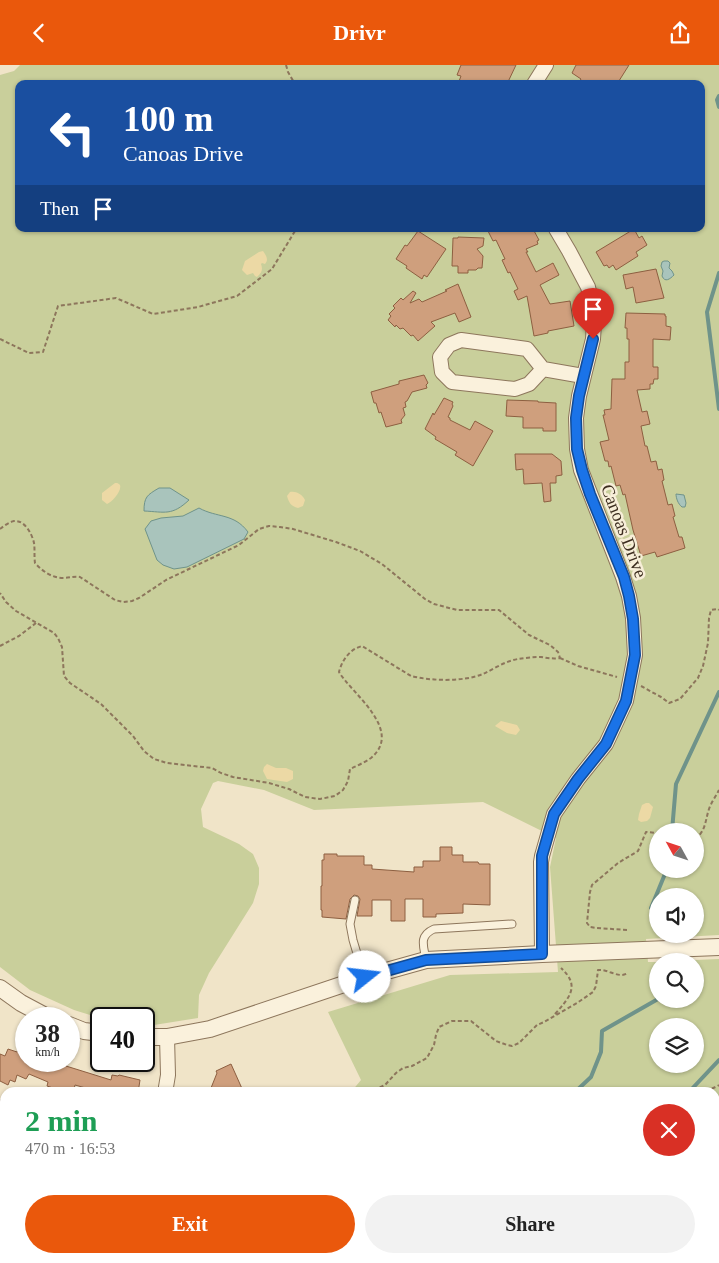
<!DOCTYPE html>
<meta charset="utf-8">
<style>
:root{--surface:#fff;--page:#f2f2f2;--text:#222;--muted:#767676;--accent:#ea580c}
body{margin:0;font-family:"Times New Roman",serif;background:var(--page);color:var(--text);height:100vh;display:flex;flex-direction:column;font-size:19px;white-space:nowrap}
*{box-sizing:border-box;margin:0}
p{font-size:16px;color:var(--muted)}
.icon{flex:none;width:28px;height:28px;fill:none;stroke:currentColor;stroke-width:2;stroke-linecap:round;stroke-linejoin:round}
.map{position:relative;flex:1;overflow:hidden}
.drawer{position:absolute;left:0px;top:1022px;width:720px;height:176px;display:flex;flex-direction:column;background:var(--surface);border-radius:15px 15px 0 0;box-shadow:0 1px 4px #0004}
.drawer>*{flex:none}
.guide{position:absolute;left:15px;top:15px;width:690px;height:152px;border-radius:10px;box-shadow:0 1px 4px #0004;background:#1a4fa0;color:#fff;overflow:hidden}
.needle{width:32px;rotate:310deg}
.fabs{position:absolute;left:649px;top:758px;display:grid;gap:10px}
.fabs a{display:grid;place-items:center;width:55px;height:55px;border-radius:50%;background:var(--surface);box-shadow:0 1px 4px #0004;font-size:25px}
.speed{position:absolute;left:15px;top:942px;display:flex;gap:10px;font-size:25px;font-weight:700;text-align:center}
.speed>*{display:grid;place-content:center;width:65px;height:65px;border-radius:50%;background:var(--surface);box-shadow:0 1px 4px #0004;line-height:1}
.speed small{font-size:12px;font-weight:400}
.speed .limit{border:2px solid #111;border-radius:8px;background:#fff;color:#111}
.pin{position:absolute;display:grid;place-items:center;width:42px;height:42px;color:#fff;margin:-51px -21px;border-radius:50% 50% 50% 0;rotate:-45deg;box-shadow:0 0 5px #0007}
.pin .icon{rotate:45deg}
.me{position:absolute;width:55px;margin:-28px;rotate:74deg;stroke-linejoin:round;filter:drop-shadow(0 0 4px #0008)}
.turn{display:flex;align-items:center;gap:18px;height:105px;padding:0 25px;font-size:22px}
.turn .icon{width:65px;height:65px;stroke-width:2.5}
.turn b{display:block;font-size:35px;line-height:42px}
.then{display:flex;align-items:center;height:48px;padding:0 25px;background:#0003;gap:10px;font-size:19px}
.round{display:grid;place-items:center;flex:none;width:52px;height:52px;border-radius:26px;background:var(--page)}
.headline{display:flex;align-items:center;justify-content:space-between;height:85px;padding:0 25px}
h1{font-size:30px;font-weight:600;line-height:38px;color:#1e9e55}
.primary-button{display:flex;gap:10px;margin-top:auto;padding:10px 25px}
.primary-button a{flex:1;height:58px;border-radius:30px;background:var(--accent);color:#fff;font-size:20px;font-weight:600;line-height:58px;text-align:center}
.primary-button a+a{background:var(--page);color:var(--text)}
header{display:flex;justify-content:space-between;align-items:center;height:65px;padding:0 25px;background:var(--accent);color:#fff;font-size:22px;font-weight:600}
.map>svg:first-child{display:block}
.green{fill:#c9cf9b;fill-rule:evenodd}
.sand{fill:#ecd9a5}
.water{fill:#a9c4bc;stroke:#6f938a}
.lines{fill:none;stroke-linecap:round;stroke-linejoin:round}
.stream{stroke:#6f938a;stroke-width:4}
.building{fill:#cf9f7d;stroke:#8d5f41}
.service-casing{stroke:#8d765c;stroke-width:9}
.minor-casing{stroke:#8d765c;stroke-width:16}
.tertiary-casing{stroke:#8d765c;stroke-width:18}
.path{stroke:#8d765c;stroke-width:2;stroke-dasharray:4 2.5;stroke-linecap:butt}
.service{stroke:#faf1dc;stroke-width:7}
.minor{stroke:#faf1dc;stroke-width:14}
.tertiary{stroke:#faf1dc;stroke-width:16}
.route-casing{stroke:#114b97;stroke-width:12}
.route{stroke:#1a73e8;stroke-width:9}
.labels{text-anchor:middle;stroke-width:5;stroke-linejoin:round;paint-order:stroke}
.street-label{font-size:18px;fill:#3d2e20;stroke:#f7eed8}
</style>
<header><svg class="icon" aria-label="back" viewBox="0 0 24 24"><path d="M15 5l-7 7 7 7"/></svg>Drivr<svg class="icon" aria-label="share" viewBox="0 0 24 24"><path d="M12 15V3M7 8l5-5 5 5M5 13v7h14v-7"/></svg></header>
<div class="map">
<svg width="719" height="1198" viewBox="0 0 719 1198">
<rect width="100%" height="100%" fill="#f0e4c8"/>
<path class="green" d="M20,0h699v870l-73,4 2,23h9l1,37h37v-38h-24l48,-2v206l-4,9v-81l-364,-1 10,-12 -33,-68 122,-37 108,-3 -8,-105 6,-29 -73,-36 -169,8 -50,-20 -46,-9 -5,2 -12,26 2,18 36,17 14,10 6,14v16l-6,19 -44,70 -10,22 -1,23 -44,7 -10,-1v-5h-41l-29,-9 -44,-20 -30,-23v-892l14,-4zM19,19h682v145h-682zM658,766h37v38h-37zM658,831h37v38h-37zM658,961h37v38h-37z
M275,1194h404l-2,4h-402z"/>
<path class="sand" d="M263,186c3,4 6,9 2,13l-3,-1 -1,1c2,6 1,8 -4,13l-2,-1 -2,-3 -6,2 -5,-5 3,-9 14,-9z
M115,418h2c1,0 2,1 3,2 2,6 -8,17 -13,19l-5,-4v-7z
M290,427c6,-1 12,2 15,8l-2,6 -5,2c-7,-2 -9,-5 -11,-12z
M501,656l16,4 3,5 -4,5 -9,-2 -12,-7 1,-1z
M267,699l9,4h10l7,3v8l-6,3 -20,-3 -4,-8 1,-4z
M646,738h3l4,4 -3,11 -3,3 -6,1 -3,-2 1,-6 3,-9z"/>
<path class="water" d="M664,196h4l2,2 -1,5 3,3 2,4c-4,4 -9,8 -12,1l1,-5 -2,-5 1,-4z
M159,423h11l19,12c-17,16 -24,12 -45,11 0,-14 3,-16 15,-23z
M676,429l8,1 2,8 -1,4h-3c-4,-3 -6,-9 -6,-13z
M199,443c18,10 35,5 49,24l-4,7 -57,28 -13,2 -11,-4 -6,-5 -12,-31 6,-8 10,-3 22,-2z"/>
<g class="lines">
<path class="stream" d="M719,31l-2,4 2,7
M719,208l-12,39 12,97
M672,766l4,-47 43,-92
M651,843l16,-39
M574,1028l17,-16 10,-25 1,-21 56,-32
M688,1028l31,-33
M484,1194l1,4"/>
</g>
<path class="building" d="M461,0h55l-9,19h-49l3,-8 -4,-1z
M576,0h53l-12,19h-39l3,-5 -9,-6z
M487,164h46l6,11 -2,1 1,3 -12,5 2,3h-2l10,20 17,-9 6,12 -19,10 10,19 20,-3 4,25 -26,5v2l-14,3 -7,-40 -9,4 -4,-9 4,-2 -8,-17 -2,1 -6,-13 3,-1 -9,-19 -3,1z
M634,164l5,9 3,-2 5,9 -11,7 2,4 -22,14 -3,-5 -4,3 -2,-3 -3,1 -8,-14z
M418,166l28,18 -19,28 -3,-2 -2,4 -16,-11 1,-2 -11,-7 9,-14 2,1z
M458,172l26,1 -1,8 -6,3 6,7 -1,12h-4l-2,2h-8v3h-10v-7h-6l1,-28h5z
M656,204l8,29 -28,5 -3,-16 -7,2 -3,-14z
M458,219l13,33 -12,5 -4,-9 -24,9 4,4 -17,15 -5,-6 -2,1 -8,-8 -3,1 -4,-4 -1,2 -7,-7 3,-4 -2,-2 6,-6 -2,-2 8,-8 2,2 10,-9 3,2 -6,10 9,-4 3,3 25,-11 -2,-1z
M626,248l39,1v2h1v10l5,1 -1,13 -17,-1v28h5v12h-4l-1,5h-3v5l-13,1 5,22 5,-1 3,13 -9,2 4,20h2l4,16 5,-1 2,9 4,-1 2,11 -2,1 6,24 4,-1 3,12 -2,1 6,20h3l3,11 -28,9 -2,-5 -14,4 -8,-26 -8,-36 -2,1 -3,-10 -4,1 -5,-20 -2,1 -1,-6h-3l-5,-19 9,-2 -6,-25h2l-1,-5 7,-1 1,-30h13v-17h4v-23h-2v-11h-2z
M424,310l4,8 -2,2 1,3 -15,4 -5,9 -2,1 1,5 -3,1 2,7 -4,5 1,3 -16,4 -5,-15 -2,1 -3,-10h-2l-3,-11 28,-8v-3z
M444,333l9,4 -1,2 1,2 -5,11 2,1v2l20,10 5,-9 18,10 -20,35 -18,-11 2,-3 -22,-13 1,-2 -11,-8 8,-16 1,2z
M507,335l31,1v1l18,1v28h-13v-3h-20v-11l-17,-1z
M515,389h37l9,7 1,14 -6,1v7h-6l1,18 -7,1 -2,-19 -18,1 -1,-15 -7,1z
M440,782h12v8h11v7h15l1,2h11v41l-27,-1v9l-27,1v3h-13v-18h-18v22h-14v-21h-19v16h-15l3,-17 -2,-3 -4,-1 -4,4 -4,20 -24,-2v-7h-1v-24h1v-26h2v-6h13v2h27v9h8v4l42,3v-5h9v-6h17z
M8,984l9,3 2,-3 7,3v9h29l11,4v1l45,14 1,-5 6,1 1,-1 21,5 -2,13h-43l1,-2 -21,-6 -2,8h-5l-21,-7 1,-4 -19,-8 -3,5 -9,-4 -2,7 -5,-2 -2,5 -8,-4v-27l5,2z
M231,999l13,29h-35l8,-20 -1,-2z"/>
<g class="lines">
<g class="service-casing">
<path id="service" d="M355,835l-5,24 3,16 11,37
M426,895c-2,-13 -8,-24 8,-31l78,-5
M0,1039l5,1"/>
</g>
<g class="minor-casing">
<path id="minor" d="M534,19l12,-19
M543,304l-14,15 -14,5 -63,-7 -10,-10 -2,-15 9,-12 12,-5 66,9 16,20 40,7
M542,889l-1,-92 1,-6 12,-42 24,-35 28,-35 20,-43 9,-46 -2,-37 -4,-22 -6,-19 -42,-107 -4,-21 -1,-31 3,-22 14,-57 1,-16 -2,-19 -4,-17 -19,-36 -13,-22
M165,1028l3,-18 -1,-38
M0,1132h5
M18,1194v4"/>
</g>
<g class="tertiary-casing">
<path id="tertiary" d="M0,923l21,15 30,16
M69,960l15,6 17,2
M144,972h23l43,-8 155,-52 61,-17 116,-6 177,-7"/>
</g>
<path class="path" d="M286,0l2,7 7,12
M0,274l29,14 14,-1 15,-46 58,-8 37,16 45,-7 39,-11 35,-27 23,-38v-2
M0,464c4,-3 9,-7 14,-8 11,-1 18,13 20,22 1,6 0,13 1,20 7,8 17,15 28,15 6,0 11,-2 17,-1l35,23 8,2 9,-1 7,-3 27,-18 73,-35 20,-16 10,-3 11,1 13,2 43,13 24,9 22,13 43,35 9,5 23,6h42l30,25 21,10 8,7 2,6c-7,1 -13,0 -19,-1 -8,0 -16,1 -23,2 -13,2 -24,10 -35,15 -20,8 -52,7 -72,2l-49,-30c-12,3 -20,14 -23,26 13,22 65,58 32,86 -6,4 -14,8 -21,11l-2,12 -5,9 -8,6 -15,3 -15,-2 -16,-8 -20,-6 -36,-6 -12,-4 -9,-5 -45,-5 -13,-4 -10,-8 -11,-15 -32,-32 -31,-21 -6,-7 -2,-29 -4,-9 -4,-5 -38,-22 -10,-9 -6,-9
M0,581l19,-10 17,-13
M560,593l18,8 39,11
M641,621l20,11 8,6 11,-4 18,-21 5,-12 5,-23 1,-25 2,-8 7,-1 1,1
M695,774c11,-8 10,-18 14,-30 2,-6 7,-13 10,-19
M627,865l-30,-2 -7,-1 -3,-4 3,-31 2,-7 26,-22 20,-12 8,-19 12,1
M555,949c14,-16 26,-28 6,-46
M368,1028l17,-8 11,-12 7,-5 9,-2 15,-8 7,-13 2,-10 3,-8 13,-6h19l25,20 11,4 5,1 7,-3 18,-18 7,-3 33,-19 16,-11 3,-6 2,-16c11,-1 20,9 30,3
M707,1028c3,-5 8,-5 12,-8
M285,1198l1,-4
M496,1198l3,-4"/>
<use href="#service" class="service"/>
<use href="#minor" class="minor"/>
<use href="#tertiary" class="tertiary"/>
</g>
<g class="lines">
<g class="route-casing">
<path id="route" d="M365,912l61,-17 116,-6v-98l12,-42 24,-35 28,-35 20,-43 9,-46 -2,-36 -4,-23 -5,-19 -34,-83 -8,-24 -5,-21 -1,-31 3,-22 14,-57"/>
</g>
<use href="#route" class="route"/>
</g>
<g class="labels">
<g class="street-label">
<text transform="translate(624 466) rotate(69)" y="6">Canoas Drive</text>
</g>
</g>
</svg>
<div class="fabs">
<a><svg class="needle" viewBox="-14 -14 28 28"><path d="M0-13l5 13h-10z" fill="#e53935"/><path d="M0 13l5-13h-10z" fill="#767676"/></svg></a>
<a><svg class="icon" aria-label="sound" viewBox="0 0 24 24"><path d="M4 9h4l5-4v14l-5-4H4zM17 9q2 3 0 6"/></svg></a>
<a><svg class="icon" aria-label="search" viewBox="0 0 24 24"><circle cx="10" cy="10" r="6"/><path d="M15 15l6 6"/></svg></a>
<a><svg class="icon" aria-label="layers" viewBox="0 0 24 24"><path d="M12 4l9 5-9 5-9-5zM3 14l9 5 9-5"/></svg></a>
</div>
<div class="speed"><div>38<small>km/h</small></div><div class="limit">40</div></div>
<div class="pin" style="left:593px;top:274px;background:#d93025"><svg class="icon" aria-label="arrive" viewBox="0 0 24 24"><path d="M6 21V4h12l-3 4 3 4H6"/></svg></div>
<svg class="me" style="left:365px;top:912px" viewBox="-20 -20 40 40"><circle r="19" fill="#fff"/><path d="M0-13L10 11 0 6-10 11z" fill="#1a73e8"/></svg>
<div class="guide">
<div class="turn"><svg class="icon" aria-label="left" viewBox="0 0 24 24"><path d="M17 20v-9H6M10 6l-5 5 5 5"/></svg><div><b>100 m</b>Canoas Drive</div></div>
<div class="then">Then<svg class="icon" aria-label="arrive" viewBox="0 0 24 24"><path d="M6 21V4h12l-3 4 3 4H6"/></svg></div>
</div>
<section class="drawer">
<div class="headline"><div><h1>2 min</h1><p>470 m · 16:53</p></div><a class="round" style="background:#d93025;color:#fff"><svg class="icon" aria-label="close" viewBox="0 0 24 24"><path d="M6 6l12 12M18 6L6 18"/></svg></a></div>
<div class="primary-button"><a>Exit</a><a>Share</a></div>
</section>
</div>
